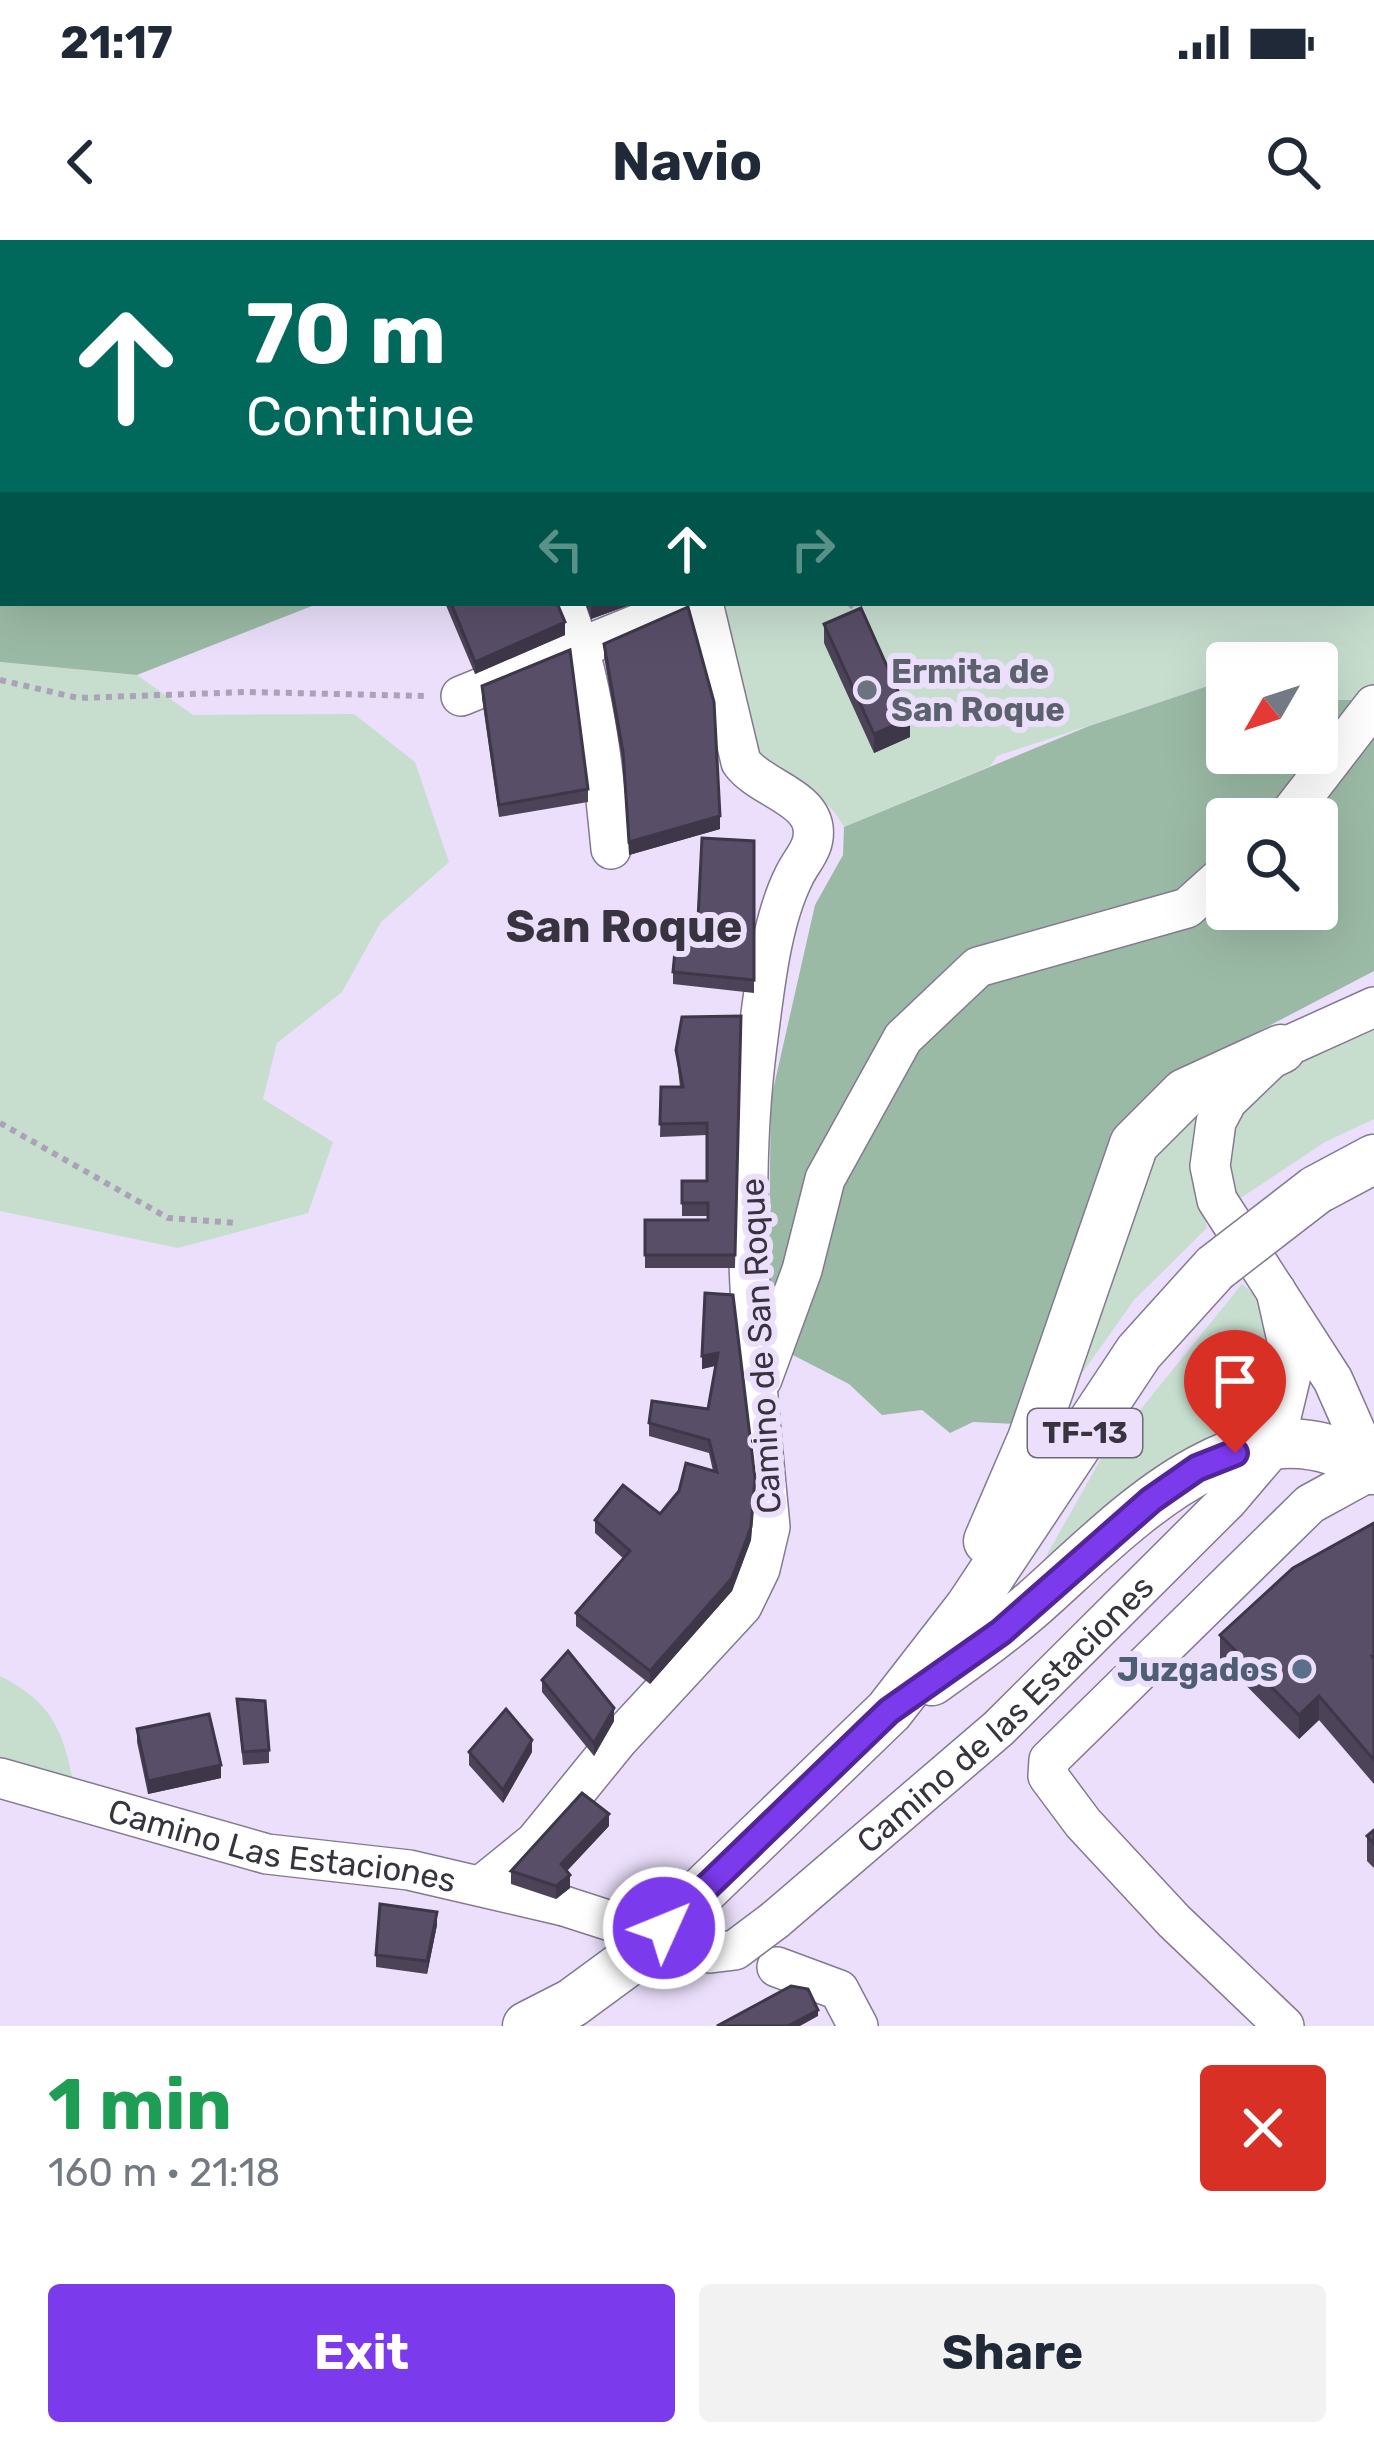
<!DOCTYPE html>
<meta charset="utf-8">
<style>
:root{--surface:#fff;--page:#f2f2f3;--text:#1f2937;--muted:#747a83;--accent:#7c3aed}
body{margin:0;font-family:Rubik,sans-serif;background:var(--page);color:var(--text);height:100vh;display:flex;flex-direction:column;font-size:45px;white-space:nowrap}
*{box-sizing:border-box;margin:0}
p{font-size:39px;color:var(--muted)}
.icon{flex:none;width:66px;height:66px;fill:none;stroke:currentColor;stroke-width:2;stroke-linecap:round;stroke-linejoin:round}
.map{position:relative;height:1786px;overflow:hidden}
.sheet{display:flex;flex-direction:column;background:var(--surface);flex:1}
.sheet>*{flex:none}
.top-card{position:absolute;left:0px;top:0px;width:1374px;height:366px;box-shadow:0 12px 48px #0002;background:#00695c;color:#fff;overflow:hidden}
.needle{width:78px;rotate:231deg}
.fabs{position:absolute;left:1206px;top:402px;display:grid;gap:24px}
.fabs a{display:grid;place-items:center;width:132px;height:132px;border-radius:12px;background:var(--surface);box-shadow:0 12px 48px #0002;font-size:60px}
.pin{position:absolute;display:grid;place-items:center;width:102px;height:102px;color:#fff;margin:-123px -51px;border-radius:50% 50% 50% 0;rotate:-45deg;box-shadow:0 0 12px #0007}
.pin .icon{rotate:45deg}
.me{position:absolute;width:132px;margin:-66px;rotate:46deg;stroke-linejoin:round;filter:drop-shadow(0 0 9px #0008)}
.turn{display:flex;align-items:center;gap:42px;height:252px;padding:0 48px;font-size:54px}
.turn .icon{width:156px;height:156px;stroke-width:2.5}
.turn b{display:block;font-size:84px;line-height:102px}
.lanes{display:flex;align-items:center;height:114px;padding:0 48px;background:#0003;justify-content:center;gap:60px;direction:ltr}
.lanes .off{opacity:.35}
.round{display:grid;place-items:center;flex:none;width:126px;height:126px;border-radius:12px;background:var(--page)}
.overview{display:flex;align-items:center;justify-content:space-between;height:204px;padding:0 48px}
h1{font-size:72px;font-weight:700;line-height:90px;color:#1e9e55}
.button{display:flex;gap:24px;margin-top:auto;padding:24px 48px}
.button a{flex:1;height:138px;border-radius:12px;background:var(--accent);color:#fff;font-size:48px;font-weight:700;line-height:138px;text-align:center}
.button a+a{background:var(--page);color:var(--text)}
.status{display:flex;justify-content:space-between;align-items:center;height:84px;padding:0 60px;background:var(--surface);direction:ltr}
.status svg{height:33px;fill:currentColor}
header{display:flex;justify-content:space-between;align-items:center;height:156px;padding:0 48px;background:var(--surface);font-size:54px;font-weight:700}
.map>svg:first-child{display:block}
.green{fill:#c7decf}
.forest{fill:#9bbaa5;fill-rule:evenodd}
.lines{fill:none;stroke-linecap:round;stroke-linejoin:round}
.minor-casing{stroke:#847992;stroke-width:42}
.major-casing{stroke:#847992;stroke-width:51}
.path{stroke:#aba2b8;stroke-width:6;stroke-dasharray:6 6;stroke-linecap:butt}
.minor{stroke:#fff;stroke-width:39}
.major{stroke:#fff;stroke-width:48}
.minor-bridge-casing{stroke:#847992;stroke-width:42;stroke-linecap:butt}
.major-bridge-casing{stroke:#847992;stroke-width:51;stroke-linecap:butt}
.minor-bridge{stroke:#fff;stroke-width:39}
.major-bridge{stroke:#fff;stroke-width:48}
.wall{fill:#4d4359}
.shaded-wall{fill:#3e3749}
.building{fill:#594e68;stroke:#3e3749;stroke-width:3}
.route-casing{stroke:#51269a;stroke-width:30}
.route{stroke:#7c3aed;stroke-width:21}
.worship-dot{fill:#6b7280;stroke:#ebdffb;stroke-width:4.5}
.service-dot{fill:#5c6f8a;stroke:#ebdffb;stroke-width:4.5}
.labels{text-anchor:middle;stroke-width:12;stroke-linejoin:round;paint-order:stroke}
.shield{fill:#ebdffb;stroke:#6e6777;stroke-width:3}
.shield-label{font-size:30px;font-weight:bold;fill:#38343f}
.worship-label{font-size:33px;font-weight:bold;fill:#5b616d;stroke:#ebdffb;text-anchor:start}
.street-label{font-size:33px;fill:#38343f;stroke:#ebdffb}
.service-label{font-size:33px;font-weight:bold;fill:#4e5e75;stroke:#ebdffb;text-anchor:end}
.district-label{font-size:45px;font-weight:bold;fill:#38343f;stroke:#ebdffb}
</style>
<div class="status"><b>21:17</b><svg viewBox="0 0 49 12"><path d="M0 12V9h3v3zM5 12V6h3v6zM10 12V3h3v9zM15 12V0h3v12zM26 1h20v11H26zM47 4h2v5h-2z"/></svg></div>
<header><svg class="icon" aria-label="back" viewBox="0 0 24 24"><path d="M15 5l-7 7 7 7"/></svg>Navio<svg class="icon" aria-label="search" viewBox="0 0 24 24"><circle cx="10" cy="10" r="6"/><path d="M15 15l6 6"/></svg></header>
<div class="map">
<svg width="1374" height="1786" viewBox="0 0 1374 1786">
<rect width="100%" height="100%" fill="#ebdffb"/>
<path class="green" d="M760,0h614v455l-32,8 -25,-3v-37h-90v25l-19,-2 -211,70 -7,10 -146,61c-20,-35 -28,-25 -57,-44 -57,-40 -58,-117 -71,-180h655v-360z
M0,422l137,13 56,40 161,-1 61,48 34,100 -68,60 -39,70 -65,51 -14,56 70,43 -25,71 -130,35 -178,-37z
M1374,781v98l-49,23 -86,57 -14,-31c23,-102 65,-102 149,-147z
M1196,871l4,14 -9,33 16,70 -73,72 -51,72 -10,-7 70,-200z
M1242,1044c46,37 35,91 22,142l-237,164 75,-133z
M0,1436c50,25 63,53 73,105l-73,-23z"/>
<path class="forest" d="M0,0l202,3h-199v360l314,1 -180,71 -137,-13z
M1208,446l19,2v65h90v-53h57v271l-182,95 -176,358 -43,-2 -23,11 -28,-23 -40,5 -33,-31 -60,-31 -21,-47 3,-207 44,-194 28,-50 1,-28 245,-101zM1227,579h90v90h-90z"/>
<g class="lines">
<g class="minor-casing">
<g id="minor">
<path d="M564,363c30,80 39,161 47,246"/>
<path d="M461,456l229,-93"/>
<path d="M1286,579l88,-114"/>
<path d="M1374,767l-93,42 -54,52 -11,21 -6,44 7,34 116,180 41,93"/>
<path d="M762,1139l40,-109 23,-91 78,-141 75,-71 209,-59 40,-36"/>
<path id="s1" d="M0,1538l267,76 142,16 155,36"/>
<path d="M482,1645l53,-43 83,-102 124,-134 18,-37 10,-42c-15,-159 -34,-322 -13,-482 7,-52 13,-121 37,-169 8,-17 22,-28 19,-49 -5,-31 -54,-40 -72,-65l-38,-159"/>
<path id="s2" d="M775,1680l224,-192 228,-227 47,-55 19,-79 -17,-76"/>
<path d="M777,1727l62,23 19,36"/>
<path d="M1284,1786l-110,-105 -91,-98 -35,-47 1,-16 261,-256 62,-34"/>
</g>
</g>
<g class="major-casing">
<path id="major" d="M1316,950l58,-31
M988,1301l44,-102 102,-295 51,-51 96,-44
M932,1441c35,-25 70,-50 102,-78 87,-77 213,-218 338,-133
M527,1786l45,-23 60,-44 257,-248 80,-103 170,-256 76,-84"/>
</g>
<path class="path" d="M264,3l4,-3
M0,136l3,1
M849,363l12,12
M0,440l78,18 169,-6 179,4
M0,883l168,95 69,5"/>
<use href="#minor" class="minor"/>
<use href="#major" class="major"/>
<g class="minor-bridge-casing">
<path id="minor-bridge" d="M564,1666l146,47 25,-3 40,-30"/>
</g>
<g class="major-bridge-casing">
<path id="major-bridge" d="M1215,1028l101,-78"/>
</g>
<use href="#minor-bridge" class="minor-bridge"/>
<use href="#major-bridge" class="major-bridge"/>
</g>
<path class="wall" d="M445,363h112l8,32 -90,39z
M585,363h50l-44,16z
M824,384l86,113 -36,16 -50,-110z
M604,404l116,185 -91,26 -6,-90 -19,-108z
M482,446l106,103v13l-89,15 -17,-119z
M754,601v152l-81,-9v-12l25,-53z
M741,776l-6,252h-90v-48h63v-4h-26v-35h25v-46l-47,2 1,-50h19l-4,-37z
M705,1053l50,198 -4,49 -19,51 -82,93 -74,-58v-13l48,-54 -29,-26v-13l65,-6 53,-43 -4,-18 -60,-17v-13l59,-14 7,-43 -13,3z
M1374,1283v261l-55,-64 -20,19 -79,-80v-24z
M542,1440l72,41 -20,35 -52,-64z
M237,1459l32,51v13l-26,2z
M137,1489l84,49 -73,16 -11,-52z
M469,1512h63l-29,51 -34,-38z
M609,1586l-42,45 3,17 -14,11 -45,-15v-13z
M1374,1590v38l-7,-7v-25z
M437,1685l-10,49 -51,-7v-12z"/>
<path class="shaded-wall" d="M601,363h34l-44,16v-12z
M565,382v13l-90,39v-12z
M910,478v19l-36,16v-19z
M720,576v13l-91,26v-13z
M718,1113v12l-16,4v-13z
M755,1238l-4,62 -19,51 -82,93v-13z
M1319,1456v24l-20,19v-24z
M614,1468v13l-20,35v-13z
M532,1500v12l-29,51v-13z
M221,1525v13l-73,16v-13z
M609,1574v12l-48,51v-13z
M570,1635v13l-14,11v-13z
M437,1672v13l-10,49v-13z
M818,1770v6l-18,10h-12z"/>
<path class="building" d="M451,363h106l8,19 -90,40z
M688,367l26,95 6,114 -91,26 -6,-90 -19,-108z
M861,368l49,110 -36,16 -50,-110z
M570,410l18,139 -89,16 -17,-119z
M702,598l52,3v139l-81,-8 5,-53h20z
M741,776l-6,239h-90v-35h63v-17h-26v-22h25v-58l-47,1 1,-37h22l-7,-37 6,-33z
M705,1053l28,2 22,183 -4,49 -19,51 -82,93 -74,-58 54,-62 -35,-31 28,-35 37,29 19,-23 7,-28 31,9 -8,-32 -60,-17 3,-22 56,8 10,-56 -16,3z
M1374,1283v132l-2,1 2,3v101l-55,-64 -20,19 -79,-80 73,-67z
M568,1411l46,57 -20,35 -52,-63z
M237,1459l28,2 4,49 -26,2z
M506,1469l26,31 -29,50 -34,-38z
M209,1474l12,51 -73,16 -11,-52z
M582,1553l27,21 -48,50 9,11 -14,11 -45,-15z
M1374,1590v14l-7,-8z
M380,1664l57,8 -10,49 -51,-6z
M791,1746l17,3 10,21 -30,16h-71z"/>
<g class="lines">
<g class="route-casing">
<path id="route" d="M664,1688l225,-217 112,-79 150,-132 46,-32 38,-15"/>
</g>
<use href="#route" class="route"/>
</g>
<circle class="worship-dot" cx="867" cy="450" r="12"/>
<circle class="service-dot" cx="1302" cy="1429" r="12"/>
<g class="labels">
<rect class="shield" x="1028" y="1169" width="114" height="48" rx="9"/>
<g class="shield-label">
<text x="1085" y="1203">TF-13</text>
</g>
<g class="worship-label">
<text x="891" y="443">Ermita de<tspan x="891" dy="38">San Roque</tspan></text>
</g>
<g class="street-label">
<text transform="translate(760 1106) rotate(-93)" y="12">Camino de San Roque</text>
<text dy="12" stroke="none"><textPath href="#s2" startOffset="309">Camino de las Estaciones</textPath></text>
<text dy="12" stroke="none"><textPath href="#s1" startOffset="291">Camino Las Estaciones</textPath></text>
</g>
<g class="service-label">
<text x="1278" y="1441">Juzgados</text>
</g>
<g class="district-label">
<text x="624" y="702">San Roque</text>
</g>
</g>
</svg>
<div class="fabs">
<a><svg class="needle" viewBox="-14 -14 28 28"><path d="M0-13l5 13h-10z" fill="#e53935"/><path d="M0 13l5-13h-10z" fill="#747a83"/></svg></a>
<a><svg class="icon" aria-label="search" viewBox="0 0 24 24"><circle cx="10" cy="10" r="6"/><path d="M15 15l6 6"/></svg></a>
</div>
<div class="pin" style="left:1235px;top:1213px;background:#d93025"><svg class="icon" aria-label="arrive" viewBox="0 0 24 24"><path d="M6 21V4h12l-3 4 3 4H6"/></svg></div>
<svg class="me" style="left:664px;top:1688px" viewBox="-20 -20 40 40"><circle r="17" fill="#7c3aed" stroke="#fff" stroke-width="3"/><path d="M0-11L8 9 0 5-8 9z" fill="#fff"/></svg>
<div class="top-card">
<div class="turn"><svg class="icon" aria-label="ahead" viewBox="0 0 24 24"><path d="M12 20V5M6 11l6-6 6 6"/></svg><div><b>70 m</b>Continue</div></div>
<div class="lanes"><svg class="icon off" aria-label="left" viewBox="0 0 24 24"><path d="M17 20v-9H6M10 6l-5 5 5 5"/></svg><svg class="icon" aria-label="ahead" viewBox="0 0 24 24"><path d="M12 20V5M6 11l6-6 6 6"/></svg><svg class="icon off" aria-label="right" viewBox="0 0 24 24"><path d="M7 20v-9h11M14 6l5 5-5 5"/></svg></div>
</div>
</div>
<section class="sheet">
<div class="overview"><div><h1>1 min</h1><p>160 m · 21:18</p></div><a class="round" style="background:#d93025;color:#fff"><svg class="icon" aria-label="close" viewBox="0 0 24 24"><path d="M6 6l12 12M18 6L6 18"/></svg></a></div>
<div class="button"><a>Exit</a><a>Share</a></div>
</section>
